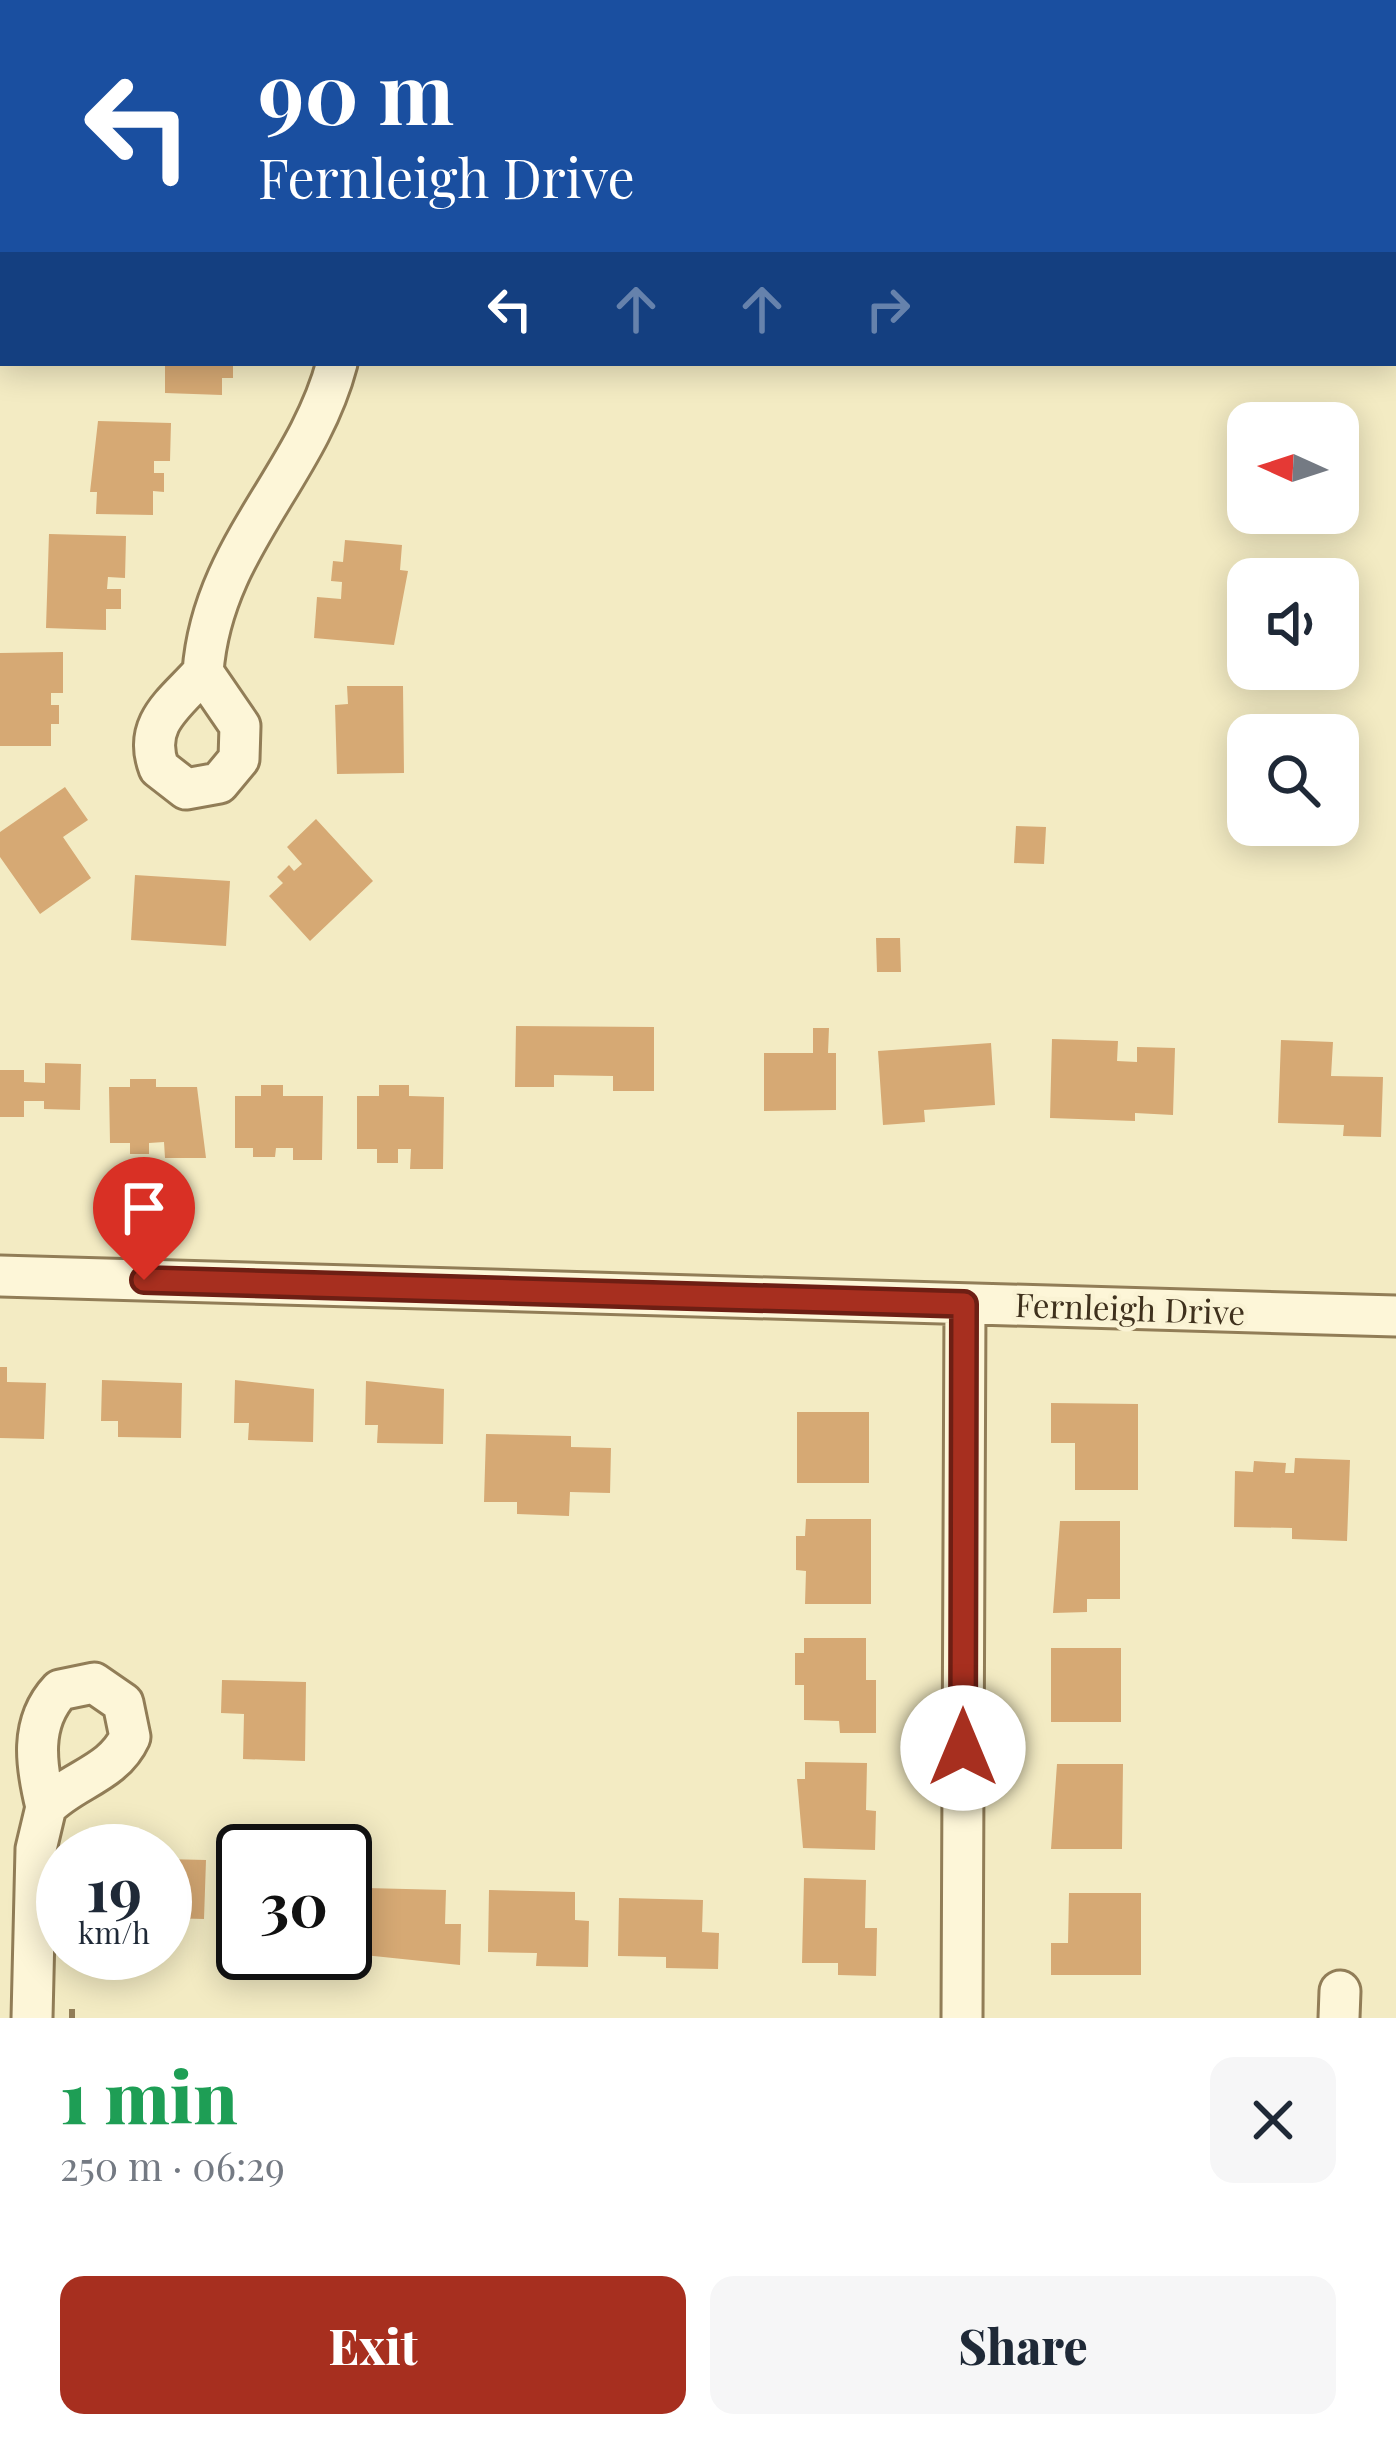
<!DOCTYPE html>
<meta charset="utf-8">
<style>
:root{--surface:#fff;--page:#f6f6f7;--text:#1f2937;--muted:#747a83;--accent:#a72f1f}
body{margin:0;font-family:"Playfair Display",serif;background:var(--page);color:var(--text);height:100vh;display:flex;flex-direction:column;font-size:45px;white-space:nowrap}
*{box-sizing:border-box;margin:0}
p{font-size:39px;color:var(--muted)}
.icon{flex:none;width:66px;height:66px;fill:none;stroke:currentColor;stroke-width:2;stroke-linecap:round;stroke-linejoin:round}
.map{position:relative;height:2018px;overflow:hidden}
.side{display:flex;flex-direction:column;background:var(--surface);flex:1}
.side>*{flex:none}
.banner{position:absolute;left:0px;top:0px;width:1398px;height:366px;box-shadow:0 6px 30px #0003;background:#1a4fa0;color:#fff;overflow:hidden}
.needle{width:78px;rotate:273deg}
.buttons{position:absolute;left:1227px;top:402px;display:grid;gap:24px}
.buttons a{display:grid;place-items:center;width:132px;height:132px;border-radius:24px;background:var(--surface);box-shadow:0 6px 30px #0003;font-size:60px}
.speed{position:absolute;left:36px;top:1824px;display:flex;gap:24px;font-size:60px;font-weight:700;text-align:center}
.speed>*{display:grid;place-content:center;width:156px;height:156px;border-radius:50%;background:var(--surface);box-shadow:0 6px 30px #0003;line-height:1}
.speed small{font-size:30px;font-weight:400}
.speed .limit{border:6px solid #111;border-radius:18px;background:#fff;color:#111}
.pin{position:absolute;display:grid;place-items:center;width:102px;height:102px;color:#fff;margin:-123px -51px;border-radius:50% 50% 50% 0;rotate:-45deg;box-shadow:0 0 12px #0007}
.pin .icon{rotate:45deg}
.me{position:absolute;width:132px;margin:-66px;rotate:0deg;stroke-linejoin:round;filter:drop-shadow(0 0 9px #0008)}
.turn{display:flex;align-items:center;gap:42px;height:252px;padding:0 60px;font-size:54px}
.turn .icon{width:156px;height:156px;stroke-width:2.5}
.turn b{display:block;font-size:84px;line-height:102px}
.lanes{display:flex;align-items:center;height:114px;padding:0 60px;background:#0003;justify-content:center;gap:60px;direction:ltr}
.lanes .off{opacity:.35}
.round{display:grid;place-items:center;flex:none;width:126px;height:126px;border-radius:24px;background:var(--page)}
.overview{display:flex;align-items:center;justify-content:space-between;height:204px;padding:0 60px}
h1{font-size:72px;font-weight:800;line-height:90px;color:#1e9e55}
.primary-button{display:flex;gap:24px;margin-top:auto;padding:24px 60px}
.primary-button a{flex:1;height:138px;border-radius:24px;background:var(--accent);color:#fff;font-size:48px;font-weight:800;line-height:138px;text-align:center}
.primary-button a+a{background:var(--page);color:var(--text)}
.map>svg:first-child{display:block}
.building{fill:#d6a974}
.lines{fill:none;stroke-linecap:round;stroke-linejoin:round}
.minor-casing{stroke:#917d57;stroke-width:45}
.path{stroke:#917d57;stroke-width:6;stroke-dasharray:9 6;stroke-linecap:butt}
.minor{stroke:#fdf6d8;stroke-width:39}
.route-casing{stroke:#6d1f14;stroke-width:30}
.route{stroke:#a72f1f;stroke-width:21}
.labels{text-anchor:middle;stroke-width:9;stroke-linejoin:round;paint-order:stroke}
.street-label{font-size:33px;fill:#3f311d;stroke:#faf3d4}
</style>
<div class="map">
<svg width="1396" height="2018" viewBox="0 0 1396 2018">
<rect width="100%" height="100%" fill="#f3ebc3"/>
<path class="building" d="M165,363h68v15h-11v17l-57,-2z
M98,421l73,2 -1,38h-16v12h10v19l-11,-1v24l-57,-1 1,-22h-7z
M49,534l77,2 -1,42 -17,-1 -1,12h14v20h-15v21l-60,-2z
M345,540l57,5 -2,25 8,1 -14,74 -80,-7 3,-41 24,2 1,-17 -11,-1 2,-20 10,1z
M63,652v41h-12v12h8v19h-8v22h-51v-93z
M347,686h56l1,87 -67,1 -2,-69 13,-1z
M65,787l23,33 -25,17 28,41 -51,36 -40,-57v-25z
M316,819l57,62 -63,60 -41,-45 14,-13 -6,-6 12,-12 5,6 8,-7 -15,-17z
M1016,826l30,1 -2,37 -30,-1z
M135,875l95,6 -4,65 -95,-6z
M876,938h24l1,34h-24z
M516,1026l138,1v64h-41v-15l-59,-1v12h-39z
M813,1028h16l-1,25h8v57l-72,1v-58h49z
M1052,1039l66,2 -1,20 20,1v-15l38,1 -2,67 -38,-2v8l-85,-3z
M1281,1040l52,2 -2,34 52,1 -2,60 -38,-1 1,-11 -66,-2z
M991,1043l4,62 -71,5 1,12 -42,3 -5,-74z
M45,1063l36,1 -1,46 -36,-1v-8h-20v16h-24v-47h24v12l21,1z
M130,1079h26v8h41l9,71h-41l-1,-16 -15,1v11h-19v-11h-20l-1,-56h21z
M261,1085h22v11h40l-1,64h-29v-12h-17l-1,9h-22v-9h-18v-52h26z
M379,1085h30v11l35,1 -1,72h-33l1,-20h-13v14h-21v-14h-20v-53h22z
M0,1367h7v15l39,1 -2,56 -44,-1z
M102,1380l80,3 -1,55 -63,-1v-16h-17z
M235,1380l79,9 -1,53 -65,-2 1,-17h-15z
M366,1381l78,8 -1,55 -66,-1 1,-18h-13z
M1051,1403l87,1v86h-63v-47h-24z
M797,1412h72v71h-72z
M486,1434l85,2v11l40,1 -1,45 -40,-1 -1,24 -52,-2v-12h-33z
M1295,1458l55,2 -3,81 -55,-2v-11l-58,-1 1,-56 18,1 1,-11 32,2 -1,10h9z
M806,1519h65v85h-66l1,-33 -10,-1v-34h9z
M1060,1521h60v78h-33v13l-34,1z
M804,1638h62v42h10v53h-36l-1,-12 -35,-1v-35h-9v-32h9z
M1051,1648h70v74h-70z
M222,1680l84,2 -1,79 -62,-2 1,-45 -23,-1z
M805,1762l62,1 -1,47 10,1 -1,39 -72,-2 -6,-69h8z
M1057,1764h66l-1,85h-71z
M165,1859l41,1 -2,59 -39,-1z
M804,1878l62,2 -1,48h12l-1,48 -38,-1v-12h-36z
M366,1888l80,2 -1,34h16l-1,41 -96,-10z
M489,1890l86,2v28l14,1 -1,46 -52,-1 1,-13 -49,-1z
M1069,1893h72v82h-90v-32h17z
M619,1898l84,2 -1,32 17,1 -1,36 -52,-1v-11l-48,-1z"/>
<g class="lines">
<g class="minor-casing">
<path id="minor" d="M0,28h3
M1395,56h1
M203,672c9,-124 104,-195 134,-309
M203,672l37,54 -1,33 -20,24 -33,6 -27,-21c-17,-45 17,-65 44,-96z
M0,1276l1396,40
M94,1683l29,20 7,34c-17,37 -57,42 -84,70 -10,-41 -17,-84 14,-117z
M32,2018l4,-169 10,-42
M962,2018l3,-714
M1339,2018l1,-27"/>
</g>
<path class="path" d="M72,2018v-11"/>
<use href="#minor" class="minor"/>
</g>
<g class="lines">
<g class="route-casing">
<path id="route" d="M144,1280l820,24 -1,444"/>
</g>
<use href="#route" class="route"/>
</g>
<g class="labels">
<g class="street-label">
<text transform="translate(1130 1309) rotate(2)" y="12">Fernleigh Drive</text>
</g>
</g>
</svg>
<div class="buttons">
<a><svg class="needle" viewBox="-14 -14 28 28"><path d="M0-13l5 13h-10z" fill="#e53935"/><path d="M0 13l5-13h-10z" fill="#747a83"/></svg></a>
<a><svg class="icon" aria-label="sound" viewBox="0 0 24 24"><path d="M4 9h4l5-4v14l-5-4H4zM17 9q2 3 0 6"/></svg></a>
<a><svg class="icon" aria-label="search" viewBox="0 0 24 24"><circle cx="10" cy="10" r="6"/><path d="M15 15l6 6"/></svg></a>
</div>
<div class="speed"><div>19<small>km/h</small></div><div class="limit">30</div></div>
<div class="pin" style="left:144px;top:1280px;background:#d93025"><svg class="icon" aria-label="arrive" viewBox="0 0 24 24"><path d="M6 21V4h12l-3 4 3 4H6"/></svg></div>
<svg class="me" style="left:963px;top:1748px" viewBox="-20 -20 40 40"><circle r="19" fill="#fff"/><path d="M0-13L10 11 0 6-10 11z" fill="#a72f1f"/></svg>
<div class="banner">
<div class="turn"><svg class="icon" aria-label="left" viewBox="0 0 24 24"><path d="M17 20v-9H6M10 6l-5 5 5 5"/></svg><div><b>90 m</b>Fernleigh Drive</div></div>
<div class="lanes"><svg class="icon" aria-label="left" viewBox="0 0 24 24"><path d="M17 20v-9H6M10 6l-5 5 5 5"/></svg><svg class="icon off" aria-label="ahead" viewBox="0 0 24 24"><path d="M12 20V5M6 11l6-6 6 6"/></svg><svg class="icon off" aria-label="ahead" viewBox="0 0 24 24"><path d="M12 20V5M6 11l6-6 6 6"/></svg><svg class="icon off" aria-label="right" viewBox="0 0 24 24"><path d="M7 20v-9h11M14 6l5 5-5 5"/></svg></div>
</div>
</div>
<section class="side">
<div class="overview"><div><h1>1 min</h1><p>250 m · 06:29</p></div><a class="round"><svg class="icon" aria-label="close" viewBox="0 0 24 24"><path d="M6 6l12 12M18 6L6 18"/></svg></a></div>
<div class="primary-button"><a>Exit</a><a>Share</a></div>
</section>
